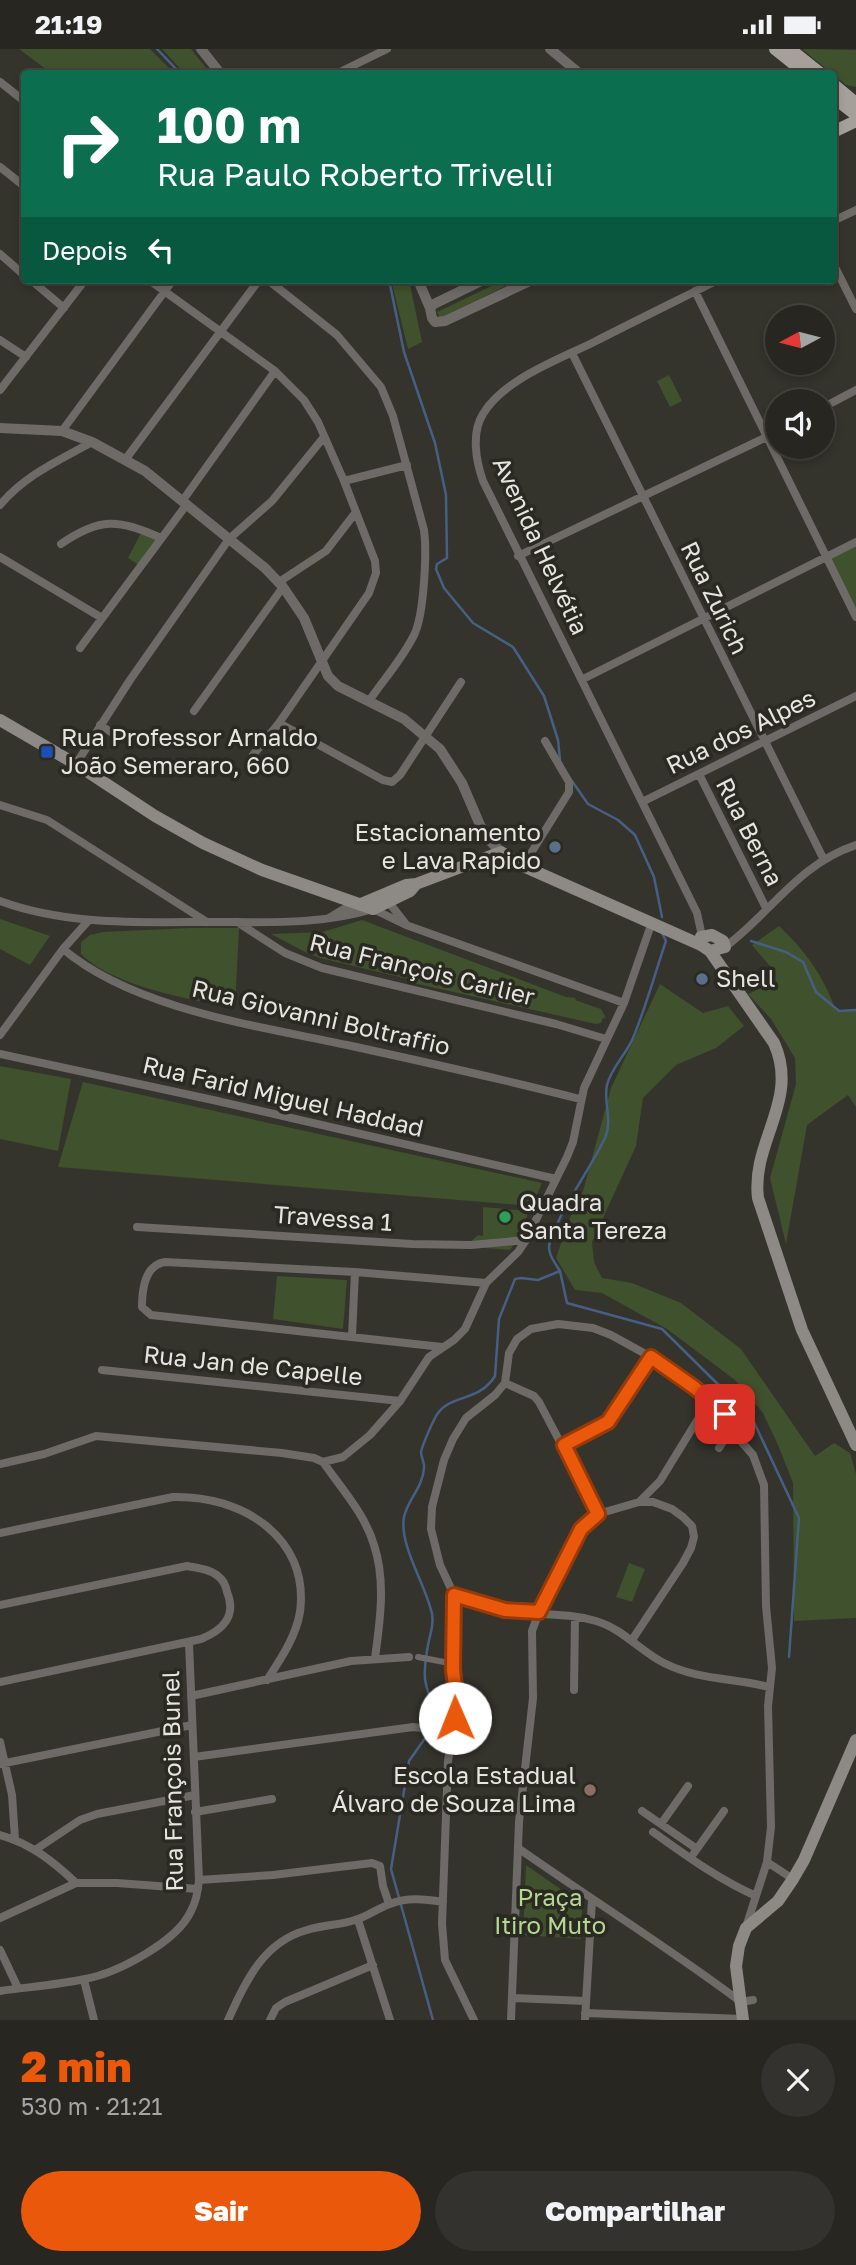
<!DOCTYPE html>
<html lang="pt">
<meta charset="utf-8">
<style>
:root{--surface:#272621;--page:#33322e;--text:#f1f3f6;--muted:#a4a5a5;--line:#43433f;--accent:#ea580c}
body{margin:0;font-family:"Golos Text",sans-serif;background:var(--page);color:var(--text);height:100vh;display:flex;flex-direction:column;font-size:26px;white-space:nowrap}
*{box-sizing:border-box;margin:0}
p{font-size:23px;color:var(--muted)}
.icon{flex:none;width:38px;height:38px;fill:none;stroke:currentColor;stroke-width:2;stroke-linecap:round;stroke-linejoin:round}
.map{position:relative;height:1971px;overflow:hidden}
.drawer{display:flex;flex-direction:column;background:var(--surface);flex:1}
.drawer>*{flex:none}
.guide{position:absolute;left:21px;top:21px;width:816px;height:214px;border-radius:7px;box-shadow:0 4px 10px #0003,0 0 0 2px var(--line);background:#0b6e4f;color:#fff;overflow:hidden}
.needle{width:46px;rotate:263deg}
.fabs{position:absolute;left:765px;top:256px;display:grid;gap:14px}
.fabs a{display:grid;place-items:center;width:70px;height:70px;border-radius:50%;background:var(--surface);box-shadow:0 4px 10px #0003,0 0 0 2px var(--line);font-size:35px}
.pin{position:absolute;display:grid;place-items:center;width:60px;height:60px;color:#fff;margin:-30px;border-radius:14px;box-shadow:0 4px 10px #0006}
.me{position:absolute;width:77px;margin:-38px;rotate:359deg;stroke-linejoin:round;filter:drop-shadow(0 0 5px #0008)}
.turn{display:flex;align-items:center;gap:24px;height:147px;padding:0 21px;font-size:32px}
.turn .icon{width:91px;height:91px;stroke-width:2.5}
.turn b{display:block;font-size:49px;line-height:60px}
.then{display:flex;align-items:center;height:66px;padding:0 21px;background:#0003;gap:14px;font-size:26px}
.round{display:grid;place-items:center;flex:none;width:74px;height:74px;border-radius:37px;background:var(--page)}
.headline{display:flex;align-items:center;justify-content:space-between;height:119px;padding:0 21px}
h1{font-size:42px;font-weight:800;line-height:52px;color:var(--accent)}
.action{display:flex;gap:14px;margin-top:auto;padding:14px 21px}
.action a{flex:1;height:80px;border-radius:42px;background:var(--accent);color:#fff;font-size:28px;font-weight:800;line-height:80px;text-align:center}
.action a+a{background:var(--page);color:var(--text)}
.status{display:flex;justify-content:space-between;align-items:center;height:49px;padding:0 35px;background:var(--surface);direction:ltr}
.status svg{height:19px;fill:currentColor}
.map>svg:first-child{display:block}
.green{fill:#3f512d}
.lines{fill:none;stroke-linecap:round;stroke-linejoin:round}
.stream{stroke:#466085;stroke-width:2.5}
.pedestrian{stroke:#6d6a67;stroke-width:6}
.minor{stroke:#6d6a67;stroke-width:8}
.tertiary{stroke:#6d6a67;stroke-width:10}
.secondary{stroke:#8d8985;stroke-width:12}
.primary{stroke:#a6a09b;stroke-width:12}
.route-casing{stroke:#983908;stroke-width:18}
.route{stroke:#ea580c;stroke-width:12}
.transit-dot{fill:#1a4fb4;stroke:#2a2922;stroke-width:2.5}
.service-dot{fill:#5c6f8a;stroke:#2a2922;stroke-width:2.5}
.leisure-dot{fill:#2e9e5b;stroke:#2a2922;stroke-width:2.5}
.education-dot{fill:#8d6e63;stroke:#2a2922;stroke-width:2.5}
.labels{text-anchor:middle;stroke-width:7;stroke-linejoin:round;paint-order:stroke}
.street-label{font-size:24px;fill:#e6e5e1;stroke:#2a2922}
.poi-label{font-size:24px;fill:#e6e5e1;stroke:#2a2922;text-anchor:start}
.park-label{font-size:24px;fill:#b5d794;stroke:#2a2922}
</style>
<div class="status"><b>21:19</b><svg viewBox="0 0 49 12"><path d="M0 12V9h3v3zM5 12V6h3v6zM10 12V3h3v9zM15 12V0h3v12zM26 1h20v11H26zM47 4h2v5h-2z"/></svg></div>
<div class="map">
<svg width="856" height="1971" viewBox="0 0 856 1971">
<rect width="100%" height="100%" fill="#34332c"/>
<path class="green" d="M19,0h131l24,24h-123z
M162,0h29l19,24h-26z
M802,0l54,1v37l-10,-2z
M391,231h18l13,62 -14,7z
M504,231h14l-78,38 -3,-6z
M669,326l13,26 -12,6 -13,-26z
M142,482l16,6 -18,29 -12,-8z
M856,496v66l-26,-53z
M0,870l50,17 -20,29 -30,-16z
M362,871l204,77 10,1 -1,2 26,9 5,9h-3l-2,5 -5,1 -187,-42 -1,-3 -88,-21 -13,-5 -36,-19 51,-2z
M779,877c27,25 45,51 57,85l20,-1v97l-8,-12 -41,30 -21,119 -16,-66 26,-94 -1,-26 -24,-39 -23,-25 23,-11 3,-12 -22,-26z
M189,879h50l-4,80c-46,-9 -121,-21 -154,-54v-12l9,-7 13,-3z
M660,935l43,29 25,-7 16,20 -28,22 -40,17 -33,33 -7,48 -44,96 2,20 8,16 30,5 49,20 60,46 74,107 19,-13 16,10 6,21v144l-62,3 -1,-138 -15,-38 -15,-32 -28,-33 -68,-51 -65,-36 -27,-3 -19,-32 12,-36 15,-31 28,-103z
M0,1017l71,13 -13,72 -58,-12z
M83,1033l459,101 -10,23 -474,-39z
M483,1158l46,4 -10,25 -9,14 -37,-3 -3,-5 8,-7 5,1z
M277,1227l70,4 -4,49 -70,-10z
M629,1514l16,6 -13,33 -16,-5z
M526,1816l56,39 -1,35 -58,-4z"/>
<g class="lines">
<path class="stream" d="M157,0l23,24
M389,231l15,72 31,91 11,52 1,63 -10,6 -1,5 8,19 29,35 40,24 31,49 14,44 2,20
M572,732l16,23 30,16 17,15 19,42 8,40
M751,892l35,11 17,10 13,30 23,19 17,-1
M560,1222l7,32 95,26 90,89 47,100 -10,139
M433,1971l-42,-151 18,-108 31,-44c-18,-31 -18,-42 -11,-77 2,-8 5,-17 3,-26 -6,-29 -33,-68 -28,-97 4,-18 19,-30 20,-49 1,-5 -3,-11 -3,-16 1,-6 13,-34 17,-39 14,-19 41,-11 57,-37l4,-57 16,-40 6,-1 17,2 22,-9c-5,-8 -14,-19 -10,-29 13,-38 38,-69 55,-104 8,-18 -2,-36 2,-53 4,-17 20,-32 26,-47 13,-31 22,-65 33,-97l-4,-8"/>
<path class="pedestrian" d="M418,1608l26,5"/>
<path class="minor" d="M338,24l49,-24
M0,33l24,19
M0,118l24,19
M833,172l23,-11
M0,205l24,21
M833,214l23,46
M31,231l33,28
M149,231l126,91 29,29 14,22 26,59 31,80 1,12 -7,20 -90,130 -26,32
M268,231l69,55 44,52 12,29 31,114c3,23 0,82 -9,103 -11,24 -31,46 -46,68
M695,242l161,326
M0,291l26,17
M572,304l252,507
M0,341l85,-110
M822,359l34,-18
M62,382l111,-151
M125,411l134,-180
M344,432l63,-16
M183,451l92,-129
M0,456c25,-30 58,-44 92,-63
M61,495c39,-27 57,-25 100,-6
M518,507l259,-124
M0,508l102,61
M279,533l47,-31 30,-39
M80,599l107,-144
M583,630l273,-137
M194,662l89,-124
M279,674l104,57 9,2 8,-7 61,-93
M100,676l14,9
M76,715l54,-84 99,-141 43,-38 52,-64
M699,725l67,134
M642,753l214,-106
M0,756l47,15 160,102
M523,817l46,-74v-10l-24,-41
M387,851l18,23
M0,852c68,25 142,21 213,21 54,0 108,3 160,-13l33,16 218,78
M329,869l15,-9 14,-4
M237,873l48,31 37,15 234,56 50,15
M702,887l-5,-23 -214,-432c-7,-20 -12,-48 0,-67 21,-35 75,-54 111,-72 41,-21 82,-41 124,-62
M725,898c46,-34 73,-83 131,-102
M63,900c71,60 195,77 284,96 78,17 156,34 233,54
M0,986l63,-86 26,-29
M0,1005l213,46 343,79
M137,1178l275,17 59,1 55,-5
M352,1287l3,-64
M442,1298l-291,-32 -9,-8c0,-18 3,-42 23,-45l190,10 131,11
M102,1321l298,31
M505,1334l29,13 5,6 59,112
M731,1381l22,25 11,30 2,121 6,62 -4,38 3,121 -4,35 -21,65
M564,1396l44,-23 43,-65
M323,1413c18,26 42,52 51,83 12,36 6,76 1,113
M0,1415l44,-10 52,-18 186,17 32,5 9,4 20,-5 27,-22 30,-34 29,-44 25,-17 11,-11 21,-46 32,-31 8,-12 41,-83 6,-15 11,-54 40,-85 28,-81
M639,1453l21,-21 46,-75
M0,1484l173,-36c67,-2 137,39 127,115 -4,25 -20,48 -33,68
M454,1546c20,6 41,14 62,17 27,3 53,1 80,9 27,8 44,30 68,42 33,17 70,15 105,24
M0,1556l187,-39c10,2 24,3 32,11 4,3 7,10 8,15 10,24 -4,38 -26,47l-201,43
M574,1641l1,-73
M191,1647l160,-35 58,-4
M0,1693l12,53 3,44
M194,1708l219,-30 9,1 28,14
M0,1715l192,-39
M642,1762l55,38
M195,1763l77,-13
M661,1775l27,-38
M653,1783c34,24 65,47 103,64
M0,1786c30,8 54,27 76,48
M518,1799c74,52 151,100 223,154l12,-2
M35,1801l45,-30 17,-6 98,-19
M694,1804l30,-42
M767,1813l26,17
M199,1831l74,-5 99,-12 8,3 3,20 6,18
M0,1869l76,-35h41l81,6
M358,1871l32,100
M0,1901l18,38
M84,1931l10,40
M0,1942c28,-4 57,-6 85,-12 32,-6 92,-37 106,-68 5,-9 7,-20 8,-31l-10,-237
M513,1949l73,3
M585,1964l158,6
M228,1971c18,-39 35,-78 79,-90 16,-5 33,-5 48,-10 12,-3 23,-12 35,-16 17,-7 35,-5 53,-2
M270,1971l6,-12 9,-6 88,-37
M474,1971l-29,-60 -3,-36 6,-163 9,-60 -4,-31 1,-75 -14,-30 -9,-36 1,-22 12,-47 9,-21 13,-21 29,-23 10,-12 4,-30 8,-14 14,-10 27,-5 35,4 18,7 40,22 44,31 30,26 9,11 -15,23
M511,1971l8,-198 14,-124 -1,-67 7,-19 42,-83 17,-15 41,-12h14l19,7 11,8 9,9 2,11 -3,11 -8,15 -51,77
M585,1971l7,-120"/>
<path class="tertiary" d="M201,0l19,24
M550,0l29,24
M418,231l12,28
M483,231l-49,24 -4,4 2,10 3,4 10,-1 87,-41
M0,379l62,3 30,11 53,29 120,97 18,19 21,31 24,58 10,10 66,33 36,30 22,34 18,42 11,17 10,10"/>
<path class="secondary" d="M0,671l79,46 76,50 48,27 59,27 111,39 37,-18 6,-7
M361,855l45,-19 10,-1 85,-32 22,14 178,79
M712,886l11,6 2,6 -15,4 -9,-6v-8z
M710,902l64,92c26,58 -23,98 -16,155l44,132 54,115
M743,1971l-7,-54 3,-20 7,-18 32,-27 15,-22 11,-19 52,-120"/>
<path class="primary" d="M775,0l30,24
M790,0l30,24
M833,35l23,19
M833,48l23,18
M833,83l23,-11"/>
</g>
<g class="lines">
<g class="route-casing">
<path id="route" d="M455,1669l2,-17 -4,-31 1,-75 51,15 34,2 42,-83 17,-15 -34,-69 44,-23 43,-65 44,31 30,26"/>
</g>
<use href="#route" class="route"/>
</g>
<rect class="transit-dot" x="40" y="696" width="14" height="14" rx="3.5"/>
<g class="service-dot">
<circle cx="555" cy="798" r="7"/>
<circle cx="702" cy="930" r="7"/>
</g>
<circle class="leisure-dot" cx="505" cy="1168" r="7"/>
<circle class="education-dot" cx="590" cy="1741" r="7"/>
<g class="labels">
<g class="street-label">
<text transform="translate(540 497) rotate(65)" y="8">Avenida Helvétia</text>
<text transform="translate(714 549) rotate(64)" y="8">Rua Zurich</text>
<text transform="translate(741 683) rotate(-26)" y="8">Rua dos Alpes</text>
<text transform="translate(749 783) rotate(63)" y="8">Rua Berna</text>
<text transform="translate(422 921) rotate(14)" y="8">Rua François Carlier</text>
<text transform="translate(321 969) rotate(13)" y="8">Rua Giovanni Boltraffio</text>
<text transform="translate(283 1048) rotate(13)" y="8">Rua Farid Miguel Haddad</text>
<text transform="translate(333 1170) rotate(4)" y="8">Travessa 1</text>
<text transform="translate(253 1317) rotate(6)" y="8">Rua Jan de Capelle</text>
<text transform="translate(173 1732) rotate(-91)" y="8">Rua François Bunel</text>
</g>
<g class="poi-label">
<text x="61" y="697">Rua Professor Arnaldo<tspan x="61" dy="28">João Semeraro, 660</tspan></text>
<text x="541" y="792" text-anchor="end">Estacionamento<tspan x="541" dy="28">e Lava Rapido</tspan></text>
<text x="716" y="938">Shell</text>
<text x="519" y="1162">Quadra<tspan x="519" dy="28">Santa Tereza</tspan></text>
<text x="576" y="1735" text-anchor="end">Escola Estadual<tspan x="576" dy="28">Álvaro de Souza Lima</tspan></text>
</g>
<g class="park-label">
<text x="550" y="1857">Praça<tspan x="550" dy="28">Itiro Muto</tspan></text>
</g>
</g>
</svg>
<div class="fabs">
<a><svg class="needle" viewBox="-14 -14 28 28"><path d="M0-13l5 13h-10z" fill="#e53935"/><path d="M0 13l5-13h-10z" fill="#a4a5a5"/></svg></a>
<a><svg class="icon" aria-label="sound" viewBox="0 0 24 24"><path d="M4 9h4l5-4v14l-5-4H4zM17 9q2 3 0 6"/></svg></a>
</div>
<div class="pin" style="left:725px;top:1365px;background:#d93025"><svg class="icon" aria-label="arrive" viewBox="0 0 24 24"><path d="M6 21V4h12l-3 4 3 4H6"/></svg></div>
<svg class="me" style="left:455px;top:1669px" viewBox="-20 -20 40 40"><circle r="19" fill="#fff"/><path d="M0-13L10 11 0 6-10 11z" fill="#ea580c"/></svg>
<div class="guide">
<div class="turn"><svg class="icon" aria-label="right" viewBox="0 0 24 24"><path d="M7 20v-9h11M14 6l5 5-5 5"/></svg><div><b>100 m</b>Rua Paulo Roberto Trivelli</div></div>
<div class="then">Depois<svg class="icon" aria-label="left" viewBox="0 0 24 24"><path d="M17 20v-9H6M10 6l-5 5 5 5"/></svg></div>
</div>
</div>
<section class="drawer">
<div class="headline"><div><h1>2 min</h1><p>530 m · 21:21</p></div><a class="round"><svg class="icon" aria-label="close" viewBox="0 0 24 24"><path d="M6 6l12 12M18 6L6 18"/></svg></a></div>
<div class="action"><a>Sair</a><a>Compartilhar</a></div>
</section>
